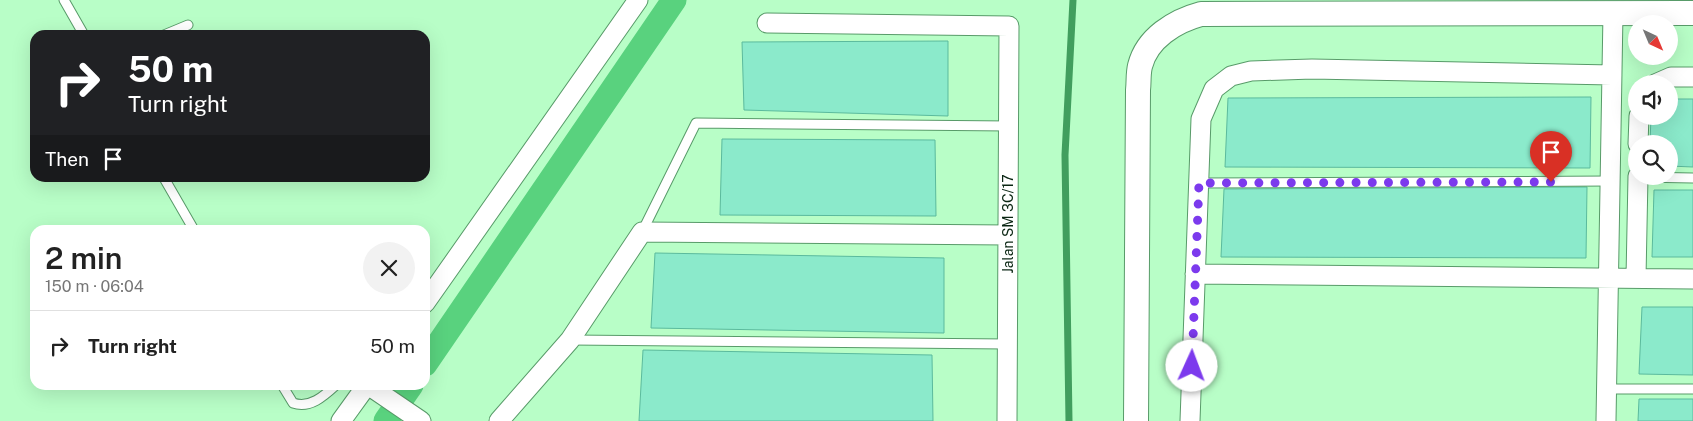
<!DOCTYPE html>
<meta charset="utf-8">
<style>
:root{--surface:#fff;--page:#f2f2f2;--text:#222;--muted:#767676;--line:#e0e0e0}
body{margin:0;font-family:"Public Sans",sans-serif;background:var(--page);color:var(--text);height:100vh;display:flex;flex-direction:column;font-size:19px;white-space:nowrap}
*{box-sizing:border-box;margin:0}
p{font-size:16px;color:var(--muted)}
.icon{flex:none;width:28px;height:28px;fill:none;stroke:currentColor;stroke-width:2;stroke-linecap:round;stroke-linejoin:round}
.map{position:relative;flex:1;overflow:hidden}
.details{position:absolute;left:30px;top:225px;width:400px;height:165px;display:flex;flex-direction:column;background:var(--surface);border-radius:15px;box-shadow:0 5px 20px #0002}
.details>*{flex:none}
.banner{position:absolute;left:30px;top:30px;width:400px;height:152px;border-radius:15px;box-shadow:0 5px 20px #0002;background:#202124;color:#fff;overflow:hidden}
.needle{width:32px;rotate:136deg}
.controls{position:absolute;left:1628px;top:15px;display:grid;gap:10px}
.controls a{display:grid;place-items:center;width:50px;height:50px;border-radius:50%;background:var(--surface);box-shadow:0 5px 20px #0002;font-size:25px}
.pin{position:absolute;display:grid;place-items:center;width:42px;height:42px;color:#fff;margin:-51px -21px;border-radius:50% 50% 50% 0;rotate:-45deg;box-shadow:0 0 5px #0007}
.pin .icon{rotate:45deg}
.me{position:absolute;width:55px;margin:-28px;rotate:2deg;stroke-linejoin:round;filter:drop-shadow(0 0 4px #0008)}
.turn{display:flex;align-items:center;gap:18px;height:105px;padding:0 15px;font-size:22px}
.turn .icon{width:65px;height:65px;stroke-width:2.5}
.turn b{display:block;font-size:35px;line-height:42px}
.then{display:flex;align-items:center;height:48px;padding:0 15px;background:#0003;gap:10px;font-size:19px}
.round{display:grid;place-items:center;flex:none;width:52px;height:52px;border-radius:26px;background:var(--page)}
.head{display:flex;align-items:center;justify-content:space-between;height:85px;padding:0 15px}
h1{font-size:30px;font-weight:600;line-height:38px}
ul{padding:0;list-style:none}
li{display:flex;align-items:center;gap:15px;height:70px;padding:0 15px;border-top:1px solid var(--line)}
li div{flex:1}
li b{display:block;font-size:19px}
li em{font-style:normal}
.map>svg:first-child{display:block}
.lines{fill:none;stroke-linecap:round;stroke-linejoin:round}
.stream{stroke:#419e5e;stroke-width:7}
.canal{stroke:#59d27e;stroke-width:25}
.building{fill:#8beacb;stroke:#5bba9d}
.service-casing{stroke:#589b69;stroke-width:11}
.minor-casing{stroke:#589b69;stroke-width:21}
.tertiary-casing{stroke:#589b69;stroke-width:26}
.service{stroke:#fff;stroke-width:9}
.minor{stroke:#fff;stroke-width:19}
.tertiary{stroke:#fff;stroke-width:24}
.route{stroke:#7c3aed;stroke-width:9;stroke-dasharray:0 16.2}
.labels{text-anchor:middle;stroke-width:4;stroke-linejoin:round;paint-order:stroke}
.street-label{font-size:14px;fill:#0a2613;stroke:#fff}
</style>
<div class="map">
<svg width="1693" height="421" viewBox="0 0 1693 421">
<rect width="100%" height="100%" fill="#b8fec7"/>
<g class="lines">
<path class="stream" d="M1069,421l-4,-266 8,-155"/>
<path class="canal" d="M425,364l249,-364
M386,421l25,-36"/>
</g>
<path class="building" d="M948,41v75l-204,-6 -2,-68z
M1591,97l-1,71 -365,-1 3,-69z
M1669,99h24v68l-24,-1v-22h-19l1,-28h18z
M722,139l213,1 1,76 -216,-1z
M1587,187l-1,71 -365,-1 3,-68z
M1654,190h39v67h-41z
M655,253l289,5v75l-293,-5z
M1642,307h51v68l-54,-1z
M643,350l289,5 1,66h-294z
M1639,399h54v22h-55z"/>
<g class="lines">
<g class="service-casing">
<path id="service" d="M64,0l20,35
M164,35l24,-10
M1638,177l55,1
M164,178l30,52
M1199,183l411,-2
M642,232l54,-109 313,3
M570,340l437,4
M282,385l11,18c17,6 31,-7 43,-18
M1607,389h86"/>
</g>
<g class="minor-casing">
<path id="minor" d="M767,23l242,3 -2,395
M1655,84l16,-7h22
M1638,144l1,-28
M1195,274l498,5
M1636,278l2,-102
M425,303l213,-303
M368,385l53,36
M341,421l26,-36
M499,421l71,-81 72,-108 366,3
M1190,421l11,-302 13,-30 17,-13 20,-5 61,-2 300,6
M1606,421l7,-408"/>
</g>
<g class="tertiary-casing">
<path id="tertiary" d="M1136,421l2,-331c1,-8 0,-16 2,-24 7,-28 35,-45 61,-52l492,-1"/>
</g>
<use href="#service" class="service"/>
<use href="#minor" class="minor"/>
<use href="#tertiary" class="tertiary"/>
</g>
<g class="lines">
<path class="route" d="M1192,366l7,-183 352,-1"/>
</g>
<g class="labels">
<g class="street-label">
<text transform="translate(1008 224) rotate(-90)" y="5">Jalan SM 3C/17</text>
</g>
</g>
</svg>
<div class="controls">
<a><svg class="needle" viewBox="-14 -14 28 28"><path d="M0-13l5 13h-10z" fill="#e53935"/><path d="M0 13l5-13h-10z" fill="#767676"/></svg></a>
<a><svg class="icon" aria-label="sound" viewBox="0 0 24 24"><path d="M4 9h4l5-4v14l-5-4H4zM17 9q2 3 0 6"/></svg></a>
<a><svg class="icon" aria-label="search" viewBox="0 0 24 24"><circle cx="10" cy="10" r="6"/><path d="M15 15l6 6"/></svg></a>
</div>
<div class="pin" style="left:1551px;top:182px;background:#d93025"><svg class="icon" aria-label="arrive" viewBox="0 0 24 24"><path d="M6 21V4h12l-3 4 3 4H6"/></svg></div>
<svg class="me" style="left:1192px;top:366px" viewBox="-20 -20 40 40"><circle r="19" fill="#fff"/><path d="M0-13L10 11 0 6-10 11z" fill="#7c3aed"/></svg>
<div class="banner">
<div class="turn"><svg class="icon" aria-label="right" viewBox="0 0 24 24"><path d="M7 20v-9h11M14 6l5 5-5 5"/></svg><div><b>50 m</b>Turn right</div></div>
<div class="then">Then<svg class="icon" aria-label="arrive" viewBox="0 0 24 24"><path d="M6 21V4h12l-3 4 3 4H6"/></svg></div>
</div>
<section class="details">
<div class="head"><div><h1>2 min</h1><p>150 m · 06:04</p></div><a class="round"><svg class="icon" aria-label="close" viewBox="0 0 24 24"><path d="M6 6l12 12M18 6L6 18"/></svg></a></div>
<ul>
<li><svg class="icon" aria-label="right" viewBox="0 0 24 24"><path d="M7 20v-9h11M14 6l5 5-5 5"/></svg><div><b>Turn right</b></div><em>50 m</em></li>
</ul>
</section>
</div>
